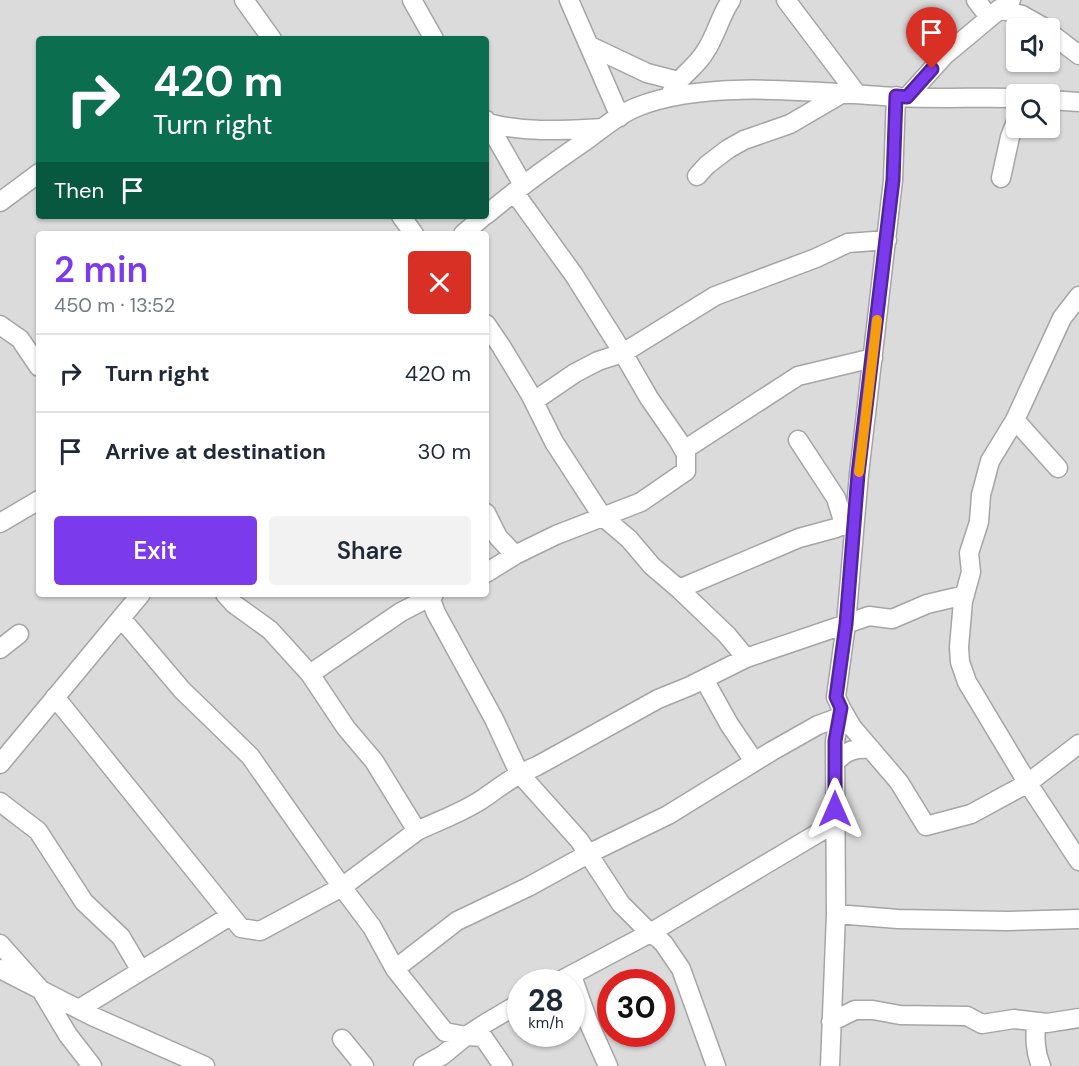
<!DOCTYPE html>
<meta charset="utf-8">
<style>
:root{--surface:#fff;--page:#f2f2f3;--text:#1f2937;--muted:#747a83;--line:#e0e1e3;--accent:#7c3aed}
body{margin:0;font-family:"DM Sans",sans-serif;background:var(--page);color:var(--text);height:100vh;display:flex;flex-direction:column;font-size:22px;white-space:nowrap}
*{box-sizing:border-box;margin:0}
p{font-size:20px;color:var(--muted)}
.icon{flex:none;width:33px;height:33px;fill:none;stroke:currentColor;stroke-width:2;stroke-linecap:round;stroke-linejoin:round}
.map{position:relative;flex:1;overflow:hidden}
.side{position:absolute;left:36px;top:231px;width:453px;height:366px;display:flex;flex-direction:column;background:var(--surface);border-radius:6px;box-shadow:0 2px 4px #0004}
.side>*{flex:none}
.hud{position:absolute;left:36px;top:36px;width:453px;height:183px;border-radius:6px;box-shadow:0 2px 4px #0004;background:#0b6e4f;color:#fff;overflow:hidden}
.controls{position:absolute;left:1006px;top:18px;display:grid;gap:12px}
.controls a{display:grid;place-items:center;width:54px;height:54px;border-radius:6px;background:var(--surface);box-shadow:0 2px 4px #0004;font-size:30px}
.speed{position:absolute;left:507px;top:969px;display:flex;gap:12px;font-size:30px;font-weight:700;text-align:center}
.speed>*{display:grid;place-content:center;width:78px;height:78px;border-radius:50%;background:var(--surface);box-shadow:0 2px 4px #0004;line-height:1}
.speed small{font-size:15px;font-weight:400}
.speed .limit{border:9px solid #d22;background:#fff;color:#111}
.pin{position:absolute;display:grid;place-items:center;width:51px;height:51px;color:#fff;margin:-62px -26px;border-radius:50% 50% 50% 0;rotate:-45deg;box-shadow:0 0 6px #0007}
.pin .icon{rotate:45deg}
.me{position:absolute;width:66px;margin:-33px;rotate:0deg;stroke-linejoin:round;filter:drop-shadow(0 0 4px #0008)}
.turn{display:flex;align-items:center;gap:21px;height:126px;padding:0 18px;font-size:27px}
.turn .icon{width:78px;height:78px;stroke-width:2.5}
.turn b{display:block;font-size:42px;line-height:51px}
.then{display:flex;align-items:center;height:57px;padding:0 18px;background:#0003;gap:12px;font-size:22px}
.round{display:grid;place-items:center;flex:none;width:63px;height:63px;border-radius:6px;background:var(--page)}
.overview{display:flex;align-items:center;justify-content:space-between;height:102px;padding:0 18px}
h1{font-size:36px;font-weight:600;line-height:45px;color:var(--accent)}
.cta{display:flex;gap:12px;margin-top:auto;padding:12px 18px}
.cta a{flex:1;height:69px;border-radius:6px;background:var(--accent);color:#fff;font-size:24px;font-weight:600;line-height:69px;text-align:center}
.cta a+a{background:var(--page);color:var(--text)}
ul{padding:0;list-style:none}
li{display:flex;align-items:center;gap:18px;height:78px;padding:0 18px;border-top:2px solid var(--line)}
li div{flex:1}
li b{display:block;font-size:22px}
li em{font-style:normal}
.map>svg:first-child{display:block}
.residential{fill:#dcdbdb;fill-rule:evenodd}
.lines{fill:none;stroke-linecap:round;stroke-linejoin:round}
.minor-casing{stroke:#a5a5a5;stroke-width:21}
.minor{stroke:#fff;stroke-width:18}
.route-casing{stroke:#51269a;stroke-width:15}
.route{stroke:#7c3aed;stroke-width:10}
.slow{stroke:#f59e0b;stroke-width:10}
</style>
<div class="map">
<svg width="1079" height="1066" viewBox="0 0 1079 1066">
<rect width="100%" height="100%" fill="#efeee3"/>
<path class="residential" d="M0,0h1079v1066h-1079zM1017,28h33v34h-33zM39,39h447v177h-447zM1017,94h33v34h-33zM39,234h447v360h-447zM520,982h52v52h-52zM610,982h52v52h-52z"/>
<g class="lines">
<g class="minor-casing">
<path id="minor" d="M244,0l28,39
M412,0l22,39
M569,0l51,117
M786,0l71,94
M976,0l13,17
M999,9l23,6 23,13
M1050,33l29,22
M590,46l57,27 31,8
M896,96l-3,84 -34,294 -13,150 23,-8 23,3 35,-15 38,-9
M669,97c10,-22 25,-27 36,-45 11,-16 15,-36 26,-52
M907,97l38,-42 66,-55
M1050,100l29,2
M486,120l37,65
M488,123c37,10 76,7 114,5
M697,176l10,-11 21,-16 16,-9 46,-16 53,-31
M1001,178l9,-41 7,-18
M0,202l39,-29
M486,215c33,-28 67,-52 102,-76 15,-11 31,-25 49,-32 70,-29 187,-14 262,-10 39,2 79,0 118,1
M401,216l13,18
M463,234l21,-18
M1079,296l-17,22 -47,102 -25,41 -9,34 -2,27 -10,31 2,19 -8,29 -4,46 1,15 7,20 60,100 52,79
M486,324l15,22 29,48 24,48 48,74 27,23 23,27 27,23 48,46 19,23 100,-34 -10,73 5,11 -6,33 1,173 -6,152
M0,325l20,14 19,28
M534,401l41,-28 23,-12 25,-8 92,-57 101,-38 32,-15 39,-3
M1015,420l43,48
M798,440l38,58 8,26
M684,450l114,-74 75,-18
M486,513l12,24 17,18
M0,523l39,-23
M486,573l29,-18 41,-20 85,-33 45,-31v-17l-8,-14 -29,-42 -26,-45 -49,-78 -60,-83
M679,589l120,-51 37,-10 19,-8
M225,594l9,10 36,26 40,44 36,54 28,33 43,70 -75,56 30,40 23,42 50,63 21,4 17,1 20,29
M434,594l-4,3 6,16 58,106 25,54 60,67 42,64 29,29 185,-110
M0,649l19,-15
M310,674l91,-62 29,-15
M704,679l25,45 25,37
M55,697l186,231 19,3 82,-44 -92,-131 -68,-66 -61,-72
M841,708l11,19 47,55 27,44 45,-12 57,-31 51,-39
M835,763c11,-13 20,-15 36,-14
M0,764l141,-170
M0,802l38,29 46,71 37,35 20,34
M417,831c21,-10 44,-18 64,-31 19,-13 35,-26 56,-34l121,-67 32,-13 56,-28
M836,914l62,5 109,2 72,-2
M0,944l41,46 27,45 24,31
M0,969l92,47 113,50
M395,969l62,-48 71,-34 60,-33 80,-39 104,-64 46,-26 22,-8
M572,976l16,45 20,45
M558,982l92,-49 8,5 6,6 17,25 35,97
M79,1009l151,-93
M831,1022l24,-12h18l27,5 67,1 15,8 32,-5 33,4 32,-5
M1036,1022c-1,16 -1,30 5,44
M342,1039l22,27
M423,1066l20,-11 23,-19 20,-13 34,-20"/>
</g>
<use href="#minor" class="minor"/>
</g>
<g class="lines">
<g class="route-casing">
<path id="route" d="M835,809v-68l6,-33 -5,-11 10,-73 12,-150 35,-294 3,-84 11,1 25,-28"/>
</g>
<use href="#route" class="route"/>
<path class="slow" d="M859,472l18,-152"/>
</g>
</svg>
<div class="controls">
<a><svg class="icon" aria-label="sound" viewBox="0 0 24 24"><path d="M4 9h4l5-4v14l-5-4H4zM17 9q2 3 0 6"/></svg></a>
<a><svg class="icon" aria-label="search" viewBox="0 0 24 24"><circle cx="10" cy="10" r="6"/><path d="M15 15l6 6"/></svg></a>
</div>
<div class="speed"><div>28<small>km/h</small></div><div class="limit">30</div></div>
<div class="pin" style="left:932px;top:69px;background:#d93025"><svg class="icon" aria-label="arrive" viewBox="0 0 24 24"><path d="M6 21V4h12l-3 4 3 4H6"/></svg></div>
<svg class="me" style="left:835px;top:809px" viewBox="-20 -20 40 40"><path d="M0-17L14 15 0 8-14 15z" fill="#7c3aed" stroke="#fff" stroke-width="4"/></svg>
<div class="hud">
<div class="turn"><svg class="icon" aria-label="right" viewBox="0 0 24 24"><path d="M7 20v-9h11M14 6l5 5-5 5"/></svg><div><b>420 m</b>Turn right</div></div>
<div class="then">Then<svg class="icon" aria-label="arrive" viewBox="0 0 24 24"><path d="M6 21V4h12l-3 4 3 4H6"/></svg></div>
</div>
<section class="side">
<div class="overview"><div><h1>2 min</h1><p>450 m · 13:52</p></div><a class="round" style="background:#d93025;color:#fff"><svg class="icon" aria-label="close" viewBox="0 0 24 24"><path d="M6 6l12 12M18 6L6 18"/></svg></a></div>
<ul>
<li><svg class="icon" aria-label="right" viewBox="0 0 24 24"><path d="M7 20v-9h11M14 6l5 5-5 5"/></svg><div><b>Turn right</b></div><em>420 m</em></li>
<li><svg class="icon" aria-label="arrive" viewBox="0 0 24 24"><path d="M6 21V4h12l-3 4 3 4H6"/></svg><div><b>Arrive at destination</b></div><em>30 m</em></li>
</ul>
<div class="cta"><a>Exit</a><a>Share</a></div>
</section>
</div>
